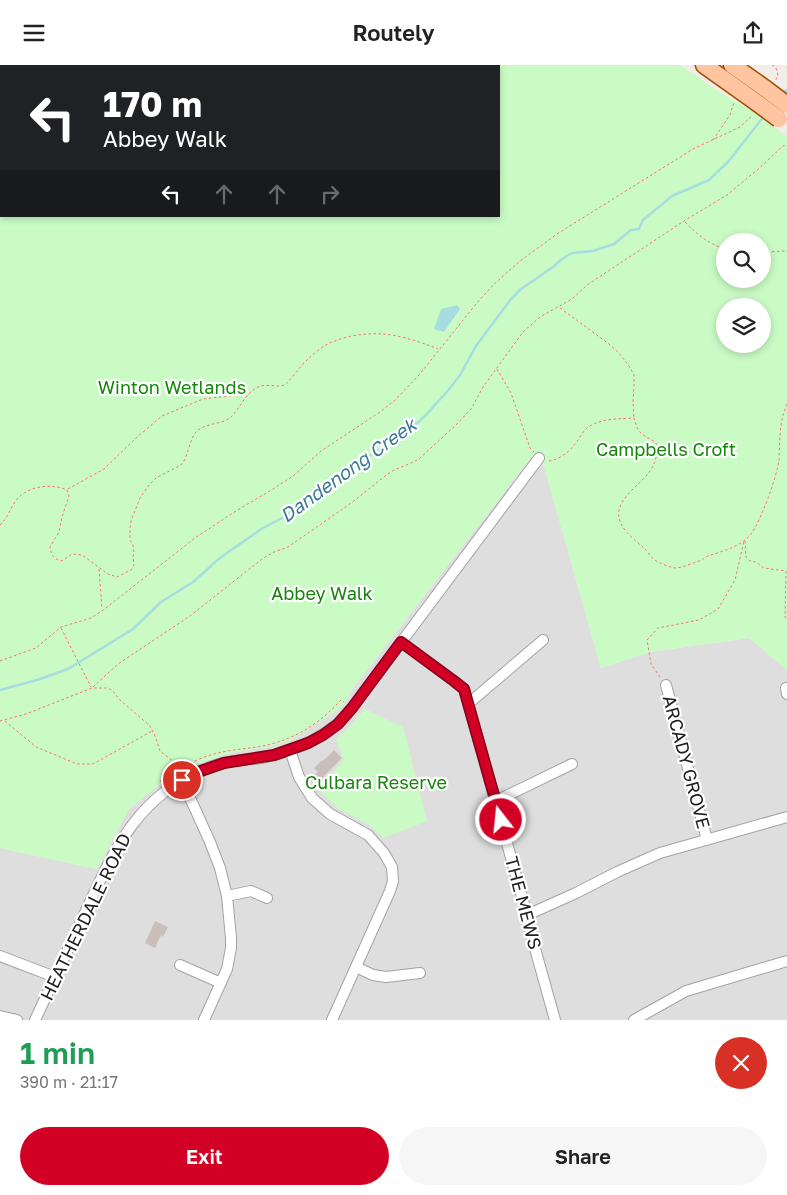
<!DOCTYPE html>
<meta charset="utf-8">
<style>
:root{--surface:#fff;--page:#f6f6f6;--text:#222;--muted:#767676;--accent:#d20025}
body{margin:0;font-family:"Golos Text",sans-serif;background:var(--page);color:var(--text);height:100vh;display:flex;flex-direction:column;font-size:19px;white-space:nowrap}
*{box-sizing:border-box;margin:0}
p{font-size:16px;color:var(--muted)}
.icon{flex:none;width:28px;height:28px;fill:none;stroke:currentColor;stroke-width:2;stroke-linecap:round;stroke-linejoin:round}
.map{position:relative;height:955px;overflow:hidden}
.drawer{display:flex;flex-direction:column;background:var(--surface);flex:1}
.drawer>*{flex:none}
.hud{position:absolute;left:0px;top:0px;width:500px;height:152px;box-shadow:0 2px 8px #0003;background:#202124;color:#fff;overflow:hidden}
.controls{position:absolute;left:716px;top:168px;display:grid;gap:10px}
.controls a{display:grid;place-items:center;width:55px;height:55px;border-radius:50%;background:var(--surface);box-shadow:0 2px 8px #0003;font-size:25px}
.pin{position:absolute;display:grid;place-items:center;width:42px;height:42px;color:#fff;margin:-21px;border:2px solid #fff;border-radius:50%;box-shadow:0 1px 5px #0007}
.me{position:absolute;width:55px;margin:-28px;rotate:344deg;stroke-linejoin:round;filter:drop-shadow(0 0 4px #0008)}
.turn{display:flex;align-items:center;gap:18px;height:105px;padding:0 20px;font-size:22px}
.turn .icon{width:65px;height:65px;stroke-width:2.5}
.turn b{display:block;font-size:35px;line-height:42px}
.lanes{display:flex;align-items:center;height:48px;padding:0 20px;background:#0003;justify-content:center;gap:25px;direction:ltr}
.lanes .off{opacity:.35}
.round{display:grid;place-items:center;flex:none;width:52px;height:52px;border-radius:26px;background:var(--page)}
.head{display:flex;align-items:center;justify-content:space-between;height:85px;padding:0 20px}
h1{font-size:30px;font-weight:600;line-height:38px;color:#1e9e55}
.button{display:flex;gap:10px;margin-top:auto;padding:10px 20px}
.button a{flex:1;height:58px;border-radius:30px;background:var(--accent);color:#fff;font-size:20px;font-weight:600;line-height:58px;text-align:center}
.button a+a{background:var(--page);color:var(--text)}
header{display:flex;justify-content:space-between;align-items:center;height:65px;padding:0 20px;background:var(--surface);font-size:22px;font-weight:600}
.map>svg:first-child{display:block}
.residential{fill:#dfdede}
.park{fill:#cafbc5;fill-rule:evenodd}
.water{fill:#a7dde0}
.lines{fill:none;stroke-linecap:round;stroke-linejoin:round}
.stream{stroke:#a7dde0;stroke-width:2.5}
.building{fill:#cabebb}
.minor-casing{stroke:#a2a2a2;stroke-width:12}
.primary-casing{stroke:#9e4e00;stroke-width:19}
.motorway-casing{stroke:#e12485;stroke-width:21}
.path{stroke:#fe6d77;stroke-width:1;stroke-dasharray:2.5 2.5;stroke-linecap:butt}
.minor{stroke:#fff;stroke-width:10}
.primary{stroke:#fec5a0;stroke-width:16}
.motorway{stroke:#ea8eaf;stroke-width:19}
.primary-bridge-casing{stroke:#9e4e00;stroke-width:19;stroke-linecap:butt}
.primary-bridge{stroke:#fec5a0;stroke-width:16}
.route-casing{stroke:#880018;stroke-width:12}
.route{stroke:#d20025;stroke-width:9}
.labels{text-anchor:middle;stroke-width:4.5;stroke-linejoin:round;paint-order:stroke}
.park-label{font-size:18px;fill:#148609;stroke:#fff}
.street-label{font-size:18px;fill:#212121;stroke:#fff}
.water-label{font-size:19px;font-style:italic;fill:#3e7894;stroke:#fff}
</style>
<header><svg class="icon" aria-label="menu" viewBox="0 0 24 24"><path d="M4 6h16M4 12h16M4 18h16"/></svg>Routely<svg class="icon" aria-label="share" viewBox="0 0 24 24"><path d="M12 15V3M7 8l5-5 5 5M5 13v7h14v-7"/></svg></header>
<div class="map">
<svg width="787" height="955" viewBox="0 0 787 955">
<rect width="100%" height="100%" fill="#f2ede8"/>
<path class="residential" d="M531,392l13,9 57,202 49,-16 99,-14 38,32v350h-787v-172l97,21 32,-60 23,-19 29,-19 15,-7 38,-12 34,-5 73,-39 13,-21z"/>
<path class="park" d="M23,0h657l41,28 48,27 -1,3 19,13v534l-38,-32 -99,14 -49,16 -57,-201 -13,-10 -177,230 -13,21 -51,33 -22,6 -34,5 -38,12 -15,7 -29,19 -23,19 -32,60 -97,-21v-750l1,-2v120h498v-150h-476zM725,176h37v38h-37zM725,241h37v38h-37z
M365,644l38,18 24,94 -43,17 -15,-13 -30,-16 -21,-20 26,-29 -8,-21 14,-13z"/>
<path class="water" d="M457,240l3,4 -16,23 -10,-3 7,-20z"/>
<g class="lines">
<path class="stream" d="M782,30l5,-5
M0,625l37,-10 31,-11 65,-40 28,-27 32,-20 28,-25 42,-29 23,-12 30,-26 91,-58 19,-17 25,-28 9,-12 16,-29 35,-47 10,-10 32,-22 9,-8 10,-6 21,-2 21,-7 17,-14 8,-1 4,-9 29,-24 37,-16 19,-18 36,-46"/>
</g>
<path class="building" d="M334,685l8,8 -18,18 3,3 -4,3 -8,-8 3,-2 -4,-4 8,-8 1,1z
M155,856l13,6 -5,10 -2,-2 -6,13 -10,-5z"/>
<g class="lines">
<g class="minor-casing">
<path id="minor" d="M401,577l53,39 10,8 63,226 2,12 26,93
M666,620l41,155
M786,623l1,6
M468,639l75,-64
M290,685l9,27 13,21 18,16 38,21 16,18 8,14 1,14 -3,10 -58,129
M182,715l28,62 10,26 7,28 4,42v10l-4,21 -23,51
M496,736l76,-37
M227,831l24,-5 16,7
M527,850l49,-22 41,-21 43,-19 127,-36
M0,891l55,21
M180,900l41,18
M356,902l17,8 13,2 34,-4
M0,951l17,4
M35,955c16,-34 32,-69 48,-103 30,-64 52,-120 122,-148 12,-5 24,-8 37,-9 6,-1 12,-1 19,-2 26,-5 54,-16 75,-33 6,-5 11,-11 16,-17l187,-250
M634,955l52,-29 101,-30"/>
</g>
<g class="primary-casing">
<path id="primary" d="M704,0l52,37
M732,0l34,24"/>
</g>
<g class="motorway-casing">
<path id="motorway" d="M0,1l1,-1"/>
</g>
<path class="path" d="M772,0l4,3 2,8 -3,5
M713,75l17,-25 4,-13
M685,157c13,13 22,21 40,27
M762,187l25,-1
M560,243l49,36 10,9 10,13 5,9v9l-1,18 1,16
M497,304l14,24 19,55 4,4
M549,396c10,-1 20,-9 26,-17 5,-6 8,-14 15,-18 14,-8 29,-7 44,-8 2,8 4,14 11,18 6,4 9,4 13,10 -1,9 -3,18 -8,25 -9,13 -27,23 -31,39 -3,17 15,29 26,39 3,3 6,9 10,11 3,3 17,8 21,8 4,0 22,-6 25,-8 6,-3 1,-2 7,-4 14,-5 33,-9 43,-22 10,-13 26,-58 28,-74 1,-20 0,-38 8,-56
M68,424l36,-20 32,-31 26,-22 41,-17 46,-5
M0,460c8,-7 11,-19 18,-27 11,-12 34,-15 49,-8l2,6 -7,21 -3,15 -9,15c1,8 4,12 12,14l10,-7 10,1 26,19 9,3 14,-7 3,-5 -1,-9 1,-3 -1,-8 -3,-5v-12l1,-7 9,-23 9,-13 7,-7 25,-13 3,-4c4,-8 6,-20 11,-28 8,-10 25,-8 35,-15 10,-9 15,-25 28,-31 10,-4 19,1 26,-2 5,-2 16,-19 23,-25 8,-7 17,-16 28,-19 14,-6 33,-8 48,-7 16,1 41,9 55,15
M745,476l1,16 4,4 6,1 8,6 22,3 -1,46 2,3
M99,504l3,40
M61,563l30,59
M0,596l36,-13 25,-21 30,-9 11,-7 93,-73 41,-27 37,-22 20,-13 28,-25 59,-39 14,-11 25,-26 57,-71 17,-19 27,-24 37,-27 136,-85 47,-22 13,-12
M660,612l-9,-13 -4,-24 11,-12 41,-8 19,-11 17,-29 9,-39
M93,622l25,-23 72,-48 72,-57 12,-7 14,-5 66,-46 31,-25 9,-6 15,-6 10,-5 38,-35 14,-15 12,-22 40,-55 17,-15 32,-18 15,-14 97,-64 43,-26 29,-24 27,-25 4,-1
M0,656l26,-7 66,-26h15l5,2 8,10 29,25 5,8 6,18 13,10 6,11
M5,656l31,26 41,17h16l59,-33
M160,716c17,-11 35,-22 54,-27 18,-5 36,-5 53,-9 30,-7 53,-22 74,-45l3,2"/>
<use href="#minor" class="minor"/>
<use href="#primary" class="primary"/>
<use href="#motorway" class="motorway"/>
<g class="primary-bridge-casing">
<path id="primary-bridge" d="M766,24l21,16
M756,37l23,17"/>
</g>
<use href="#primary-bridge" class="primary-bridge"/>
</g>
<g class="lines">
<g class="route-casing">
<path id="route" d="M182,715l10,-6 32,-11 50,-8 34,-12 15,-8 15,-11 14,-16 49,-66 53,39 10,8 37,131"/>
</g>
<use href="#route" class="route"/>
</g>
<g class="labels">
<g class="park-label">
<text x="172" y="329">Winton Wetlands</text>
<text x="666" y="391">Campbells Croft</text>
<text x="322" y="535">Abbey Walk</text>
<text x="376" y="724">Culbara Reserve</text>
</g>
<g class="street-label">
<text transform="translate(686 697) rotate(75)" y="6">ARCADY GROVE</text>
<text transform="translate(523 838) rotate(75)" y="6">THE MEWS</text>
<text transform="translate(86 852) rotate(-64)" y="6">HEATHERDALE ROAD</text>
</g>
<g class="water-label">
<text transform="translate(348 405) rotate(-36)" y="7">Dandenong Creek</text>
</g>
</g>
</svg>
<div class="controls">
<a><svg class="icon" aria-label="search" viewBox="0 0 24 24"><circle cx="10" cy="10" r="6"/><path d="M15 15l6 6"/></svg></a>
<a><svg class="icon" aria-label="layers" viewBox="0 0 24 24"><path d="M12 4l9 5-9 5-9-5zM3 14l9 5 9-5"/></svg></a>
</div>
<div class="pin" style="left:182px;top:715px;background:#d93025"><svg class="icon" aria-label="arrive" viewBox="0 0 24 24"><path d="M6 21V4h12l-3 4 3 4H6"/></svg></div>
<svg class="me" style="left:501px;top:755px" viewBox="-20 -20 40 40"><circle r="17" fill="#d20025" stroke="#fff" stroke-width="3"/><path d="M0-11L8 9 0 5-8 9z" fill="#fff"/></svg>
<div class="hud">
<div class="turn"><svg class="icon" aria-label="left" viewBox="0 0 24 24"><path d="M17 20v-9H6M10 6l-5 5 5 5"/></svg><div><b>170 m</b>Abbey Walk</div></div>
<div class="lanes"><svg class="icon" aria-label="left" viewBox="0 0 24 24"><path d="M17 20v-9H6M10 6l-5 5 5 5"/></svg><svg class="icon off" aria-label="ahead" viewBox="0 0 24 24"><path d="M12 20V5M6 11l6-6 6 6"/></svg><svg class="icon off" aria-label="ahead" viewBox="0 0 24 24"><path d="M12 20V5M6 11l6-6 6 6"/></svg><svg class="icon off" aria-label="right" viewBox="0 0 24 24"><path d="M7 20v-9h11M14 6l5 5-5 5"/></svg></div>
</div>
</div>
<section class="drawer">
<div class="head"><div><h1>1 min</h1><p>390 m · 21:17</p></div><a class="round" style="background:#d93025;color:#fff"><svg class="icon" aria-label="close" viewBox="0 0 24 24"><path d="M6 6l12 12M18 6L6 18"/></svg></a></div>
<div class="button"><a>Exit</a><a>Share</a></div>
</section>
